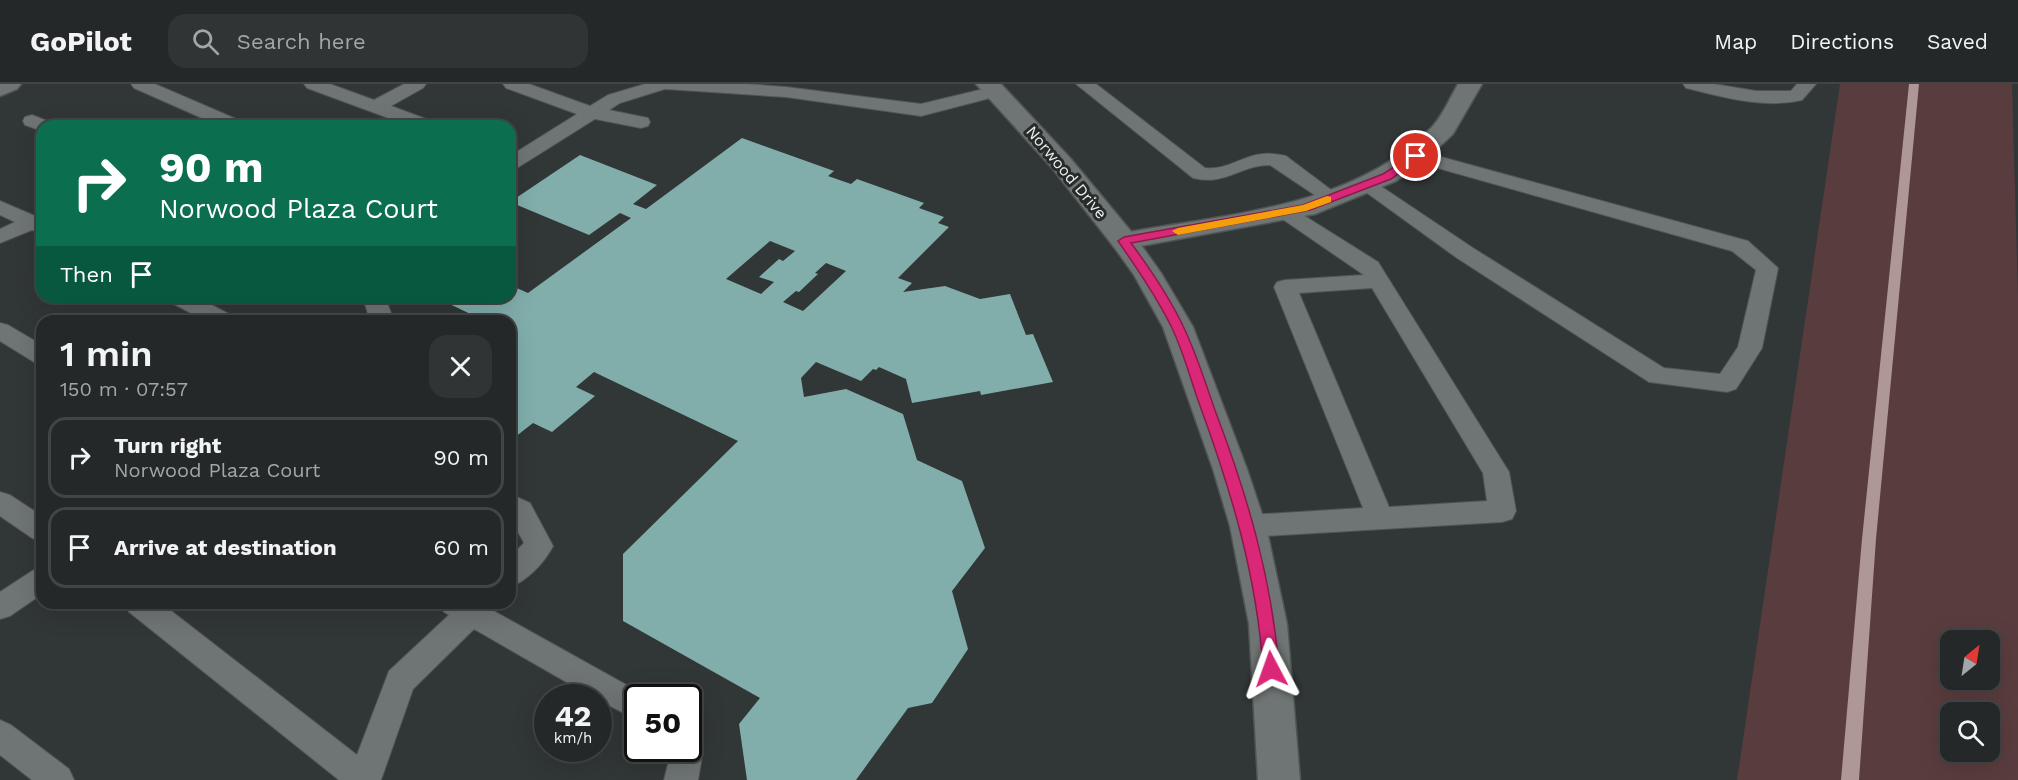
<!DOCTYPE html>
<meta charset="utf-8">
<style>
:root{--surface:#252828;--page:#313434;--text:#f1f3f6;--muted:#a3a6a8;--line:#424445}
body{margin:0;font-family:"Work Sans",sans-serif;background:var(--page);color:var(--text);height:100vh;display:flex;flex-direction:column;font-size:22px;white-space:nowrap}
*{box-sizing:border-box;margin:0}
p{font-size:20px;color:var(--muted)}
.icon{flex:none;width:33px;height:33px;fill:none;stroke:currentColor;stroke-width:2;stroke-linecap:round;stroke-linejoin:round}
.map{position:relative;flex:1;overflow:hidden}
.sheet{position:absolute;left:36px;top:231px;width:480px;height:294px;display:flex;flex-direction:column;background:var(--surface);border-radius:18px;box-shadow:0 6px 24px #0002,0 0 0 2px var(--line)}
.sheet>*{flex:none}
.banner{position:absolute;left:36px;top:36px;width:480px;height:183px;border-radius:18px;box-shadow:0 6px 24px #0002,0 0 0 2px var(--line);background:#0b6e4f;color:#fff;overflow:hidden}
.needle{width:39px;rotate:30deg}
.buttons{position:absolute;left:1940px;top:546px;display:grid;gap:12px}
.buttons a{display:grid;place-items:center;width:60px;height:60px;border-radius:12px;background:var(--surface);box-shadow:0 6px 24px #0002,0 0 0 2px var(--line);font-size:30px}
.speed{position:absolute;left:534px;top:600px;display:flex;gap:12px;font-size:30px;font-weight:700;text-align:center}
.speed>*{display:grid;place-content:center;width:78px;height:78px;border-radius:50%;background:var(--surface);box-shadow:0 6px 24px #0002,0 0 0 2px var(--line);line-height:1}
.speed small{font-size:15px;font-weight:400}
.speed .limit{border:3px solid #111;border-radius:9px;background:#fff;color:#111}
.pin{position:absolute;display:grid;place-items:center;width:51px;height:51px;color:#fff;margin:-26px;border:3px solid #fff;border-radius:50%;box-shadow:0 2px 6px #0007}
.me{position:absolute;width:66px;margin:-33px;rotate:356deg;stroke-linejoin:round;filter:drop-shadow(0 0 4px #0008)}
.turn{display:flex;align-items:center;gap:21px;height:126px;padding:0 24px;font-size:27px}
.turn .icon{width:78px;height:78px;stroke-width:2.5}
.turn b{display:block;font-size:42px;line-height:51px}
.then{display:flex;align-items:center;height:57px;padding:0 24px;background:#0003;gap:12px;font-size:22px}
.round{display:grid;place-items:center;flex:none;width:63px;height:63px;border-radius:18px;background:var(--page)}
.summary{display:flex;align-items:center;justify-content:space-between;height:102px;padding:0 24px}
h1{font-size:36px;font-weight:600;line-height:45px}
ul{padding:0;list-style:none}
li{display:flex;align-items:center;gap:18px;height:81px;margin:0 12px 9px;padding:0 12px;border:3px solid var(--line);border-radius:18px}
li div{flex:1}
li b{display:block;font-size:22px}
li em{font-style:normal}
header{display:flex;align-items:center;gap:36px;box-sizing:border-box;height:84px;padding:0 30px;background:var(--surface);border-bottom:2px solid var(--line)}
header strong{font-size:28px}
nav{display:flex;gap:33px;margin-inline-start:auto;font-size:21px}
.search{width:420px;height:54px;background:var(--page);display:flex;align-items:center;gap:15px;box-sizing:border-box;padding:0 21px;border-radius:18px;color:var(--muted);font-size:22px}
.map>svg:first-child{display:block}
.green{fill:#593c3e;fill-rule:evenodd}
.lines{fill:none;stroke-linecap:round;stroke-linejoin:round}
.stream{fill:#af9697;fill-rule:evenodd}
.building{fill:#81aeab;fill-rule:evenodd}
.service-casing{stroke:#505454;stroke-width:2}
.minor-casing{stroke:#505454;stroke-width:3}
.secondary-casing{stroke:#505454;stroke-width:3}
.service{fill:#6f7574;fill-rule:evenodd}
.minor{fill:#6f7574;fill-rule:evenodd}
.secondary{fill:#6f7574;fill-rule:evenodd}
.route{fill:#db2777;stroke:#8e194d;stroke-width:1.5}
.slow{fill:#f59e0b}
.labels{text-anchor:middle;stroke-width:6;stroke-linejoin:round;paint-order:stroke}
.street-label{font-size:16px;fill:#edf0f0;stroke:#272c2b}
</style>
<header>
<strong>GoPilot</strong>
<div class="search"><svg class="icon" aria-label="search" viewBox="0 0 24 24"><circle cx="10" cy="10" r="6"/><path d="M15 15l6 6"/></svg>Search here</div>
<nav><a>Map</a><a>Directions</a><a>Saved</a></nav>
</header>
<div class="map">
<svg width="2018" height="696" viewBox="0 0 2018 696">
<rect width="100%" height="100%" fill="#313636"/>
<path class="green" d="M1840,0h172l6,212v484h-281zM1950,556h39v40h-39zM1950,628h39v40h-39z"/>
<g class="lines">
<path class="stream" d="M1909,0h10l-43,455 -17,241h-18l21,-241z"/>
</g>
<path class="building" d="M742,54l92,33 -6,5 23,8 6,-5 67,24 -5,5 25,9 -6,6 11,4 -51,51 14,5 -9,9 42,-6 35,13 30,-5 16,41 7,-1 20,48 -72,13 -1,-4 -68,12 -6,-24 -27,-12 -3,3 -3,-1 -12,12 -45,-19 -15,16 3,19 42,-8 57,25 14,46 45,21 23,67 -33,43 16,58 -36,54 -24,5 -52,72h-109l-8,-56 21,-26 -137,-77v-67l115,-113 -144,-69 -18,15 19,9 -43,36 -19,-9 -23,18v-120h-25l-50,-24h75v-12l18,8 103,-75 -11,-5 -31,22 -79,-33 70,-47 77,30 -24,19 13,5zM770,157l25,10 -12,10 -4,-2 -20,18 15,5 -13,12 -35,-15zM826,179l20,8 -43,40 -20,-9 13,-11 3,1 19,-18 -3,-1z"/>
<g class="lines">
<g class="service-casing">
<path id="service" d="M131,0h24l88,38 2,4h-25l-86,-38z
M304,0h26l44,16 30,-16h22l-3,4 -32,18 43,16 2,4h-26l-103,-38z
M503,0h26l61,22 18,-11 37,-11h102l39,3 135,17 75,-18 6,1 3,4 -3,4 -81,21 -135,-19 -121,-8 -45,14 -11,7 39,8 2,4 -2,4 -7,2 -46,-9 -78,49 -7,2v-14l67,-42 -71,-26z
M1076,0h20l109,84c30,3 43,-22 81,-12l56,42 -3,4h-14l-55,-37c-29,0 -45,21 -77,13z
M1683,0h31l42,7h35l6,-7h19l-14,16c-38,9 -79,-3 -116,-12z
M32,31l18,7 2,4h-10v5l-17,-6 -2,-4 2,-4z
M1416,66l332,91 30,27 -16,80 -26,41 -9,3 -78,-10 -192,-124 -101,-73 3,-4h14l100,67 191,120 56,6 18,-27 18,-77 -24,-19 -323,-91 -3,-4 3,-4z
M0,117l42,18v14l-10,-3 -32,13v-14l15,-7 -15,-7z
M1285,122l7,2 86,54 131,210 7,39 -4,8 -10,3 -254,15 -10,-3 -4,-8 4,-8 10,-3 115,-7 -89,-221 3,-5 8,-2 79,-5 -86,-59 -3,-4 3,-4zM1372,204l111,185 4,28 -98,6 -90,-214z
M167,213h29l37,19 4,5h-31l-36,-19z
M363,213h22l9,24h-24z
M0,239l8,2 34,20v19l-8,-2 -34,-21z
M0,408l10,3 32,21v25l-10,-3 -32,-22z
M510,410l20,9 23,43c-8,16 -26,35 -43,41v-30l14,-14 -14,-26z
M42,483v27l-32,22 -10,3v-27l32,-21z
M124,519h37l196,152 32,-84 60,-56 -5,-3 -5,-9h57l-4,7 158,88h-12v22l-40,-20v-2h-4l-120,-69 -61,60 -32,91h-42l-210,-168z
M0,636l11,5 58,44 5,11h-42l-32,-25z
M688,650l8,3 7,14 -5,29h-34l7,-28 -2,-4h19z"/>
</g>
<g class="minor-casing">
<path id="minor" d="M0,0h21l-4,5 -17,7z
M1458,0h24l-29,50 -35,33 -22,14 -81,33 -191,35 -10,-2 -4,-6 4,-6 10,-2c104,-19 231,-26 308,-106 11,-12 18,-29 26,-43z"/>
</g>
<g class="secondary-casing">
<path id="secondary" d="M976,0h25l70,75 63,76 27,38 32,54 54,142 19,57 21,98 13,156h-42l-9,-156 -19,-98 -17,-57 -50,-142 -29,-52 -20,-28 -61,-78z"/>
</g>
<use href="#service" class="service"/>
<use href="#minor" class="minor"/>
<use href="#secondary" class="secondary"/>
</g>
<path class="route" d="M1416,69l5,3 -2,3 -28,20 -81,31 -179,33c20,27 39,55 53,85 13,27 22,57 32,85 32,84 56,167 63,256l-2,5 -6,2 -6,-2 -2,-5c-6,-93 -32,-179 -64,-266 -9,-25 -16,-53 -28,-77 -15,-30 -34,-58 -53,-85l6,-4 179,-32 80,-31z"/>
<path class="slow" d="M1327,112l4,1v5l-25,9 -128,24 -6,-4 6,-3 125,-23z"/>
<g class="labels">
<g class="street-label">
<text transform="translate(1067 88) rotate(50)" y="6">Norwood Drive</text>
</g>
</g>
</svg>
<div class="buttons">
<a><svg class="needle" viewBox="-14 -14 28 28"><path d="M0-13l5 13h-10z" fill="#e53935"/><path d="M0 13l5-13h-10z" fill="#a3a6a8"/></svg></a>
<a><svg class="icon" aria-label="search" viewBox="0 0 24 24"><circle cx="10" cy="10" r="6"/><path d="M15 15l6 6"/></svg></a>
</div>
<div class="speed"><div>42<small>km/h</small></div><div class="limit">50</div></div>
<div class="pin" style="left:1416px;top:72px;background:#d93025"><svg class="icon" aria-label="arrive" viewBox="0 0 24 24"><path d="M6 21V4h12l-3 4 3 4H6"/></svg></div>
<svg class="me" style="left:1271px;top:585px" viewBox="-20 -20 40 40"><path d="M0-17L14 15 0 8-14 15z" fill="#db2777" stroke="#fff" stroke-width="4"/></svg>
<div class="banner">
<div class="turn"><svg class="icon" aria-label="right" viewBox="0 0 24 24"><path d="M7 20v-9h11M14 6l5 5-5 5"/></svg><div><b>90 m</b>Norwood Plaza Court</div></div>
<div class="then">Then<svg class="icon" aria-label="arrive" viewBox="0 0 24 24"><path d="M6 21V4h12l-3 4 3 4H6"/></svg></div>
</div>
<section class="sheet">
<div class="summary"><div><h1>1 min</h1><p>150 m · 07:57</p></div><a class="round"><svg class="icon" aria-label="close" viewBox="0 0 24 24"><path d="M6 6l12 12M18 6L6 18"/></svg></a></div>
<ul>
<li><svg class="icon" aria-label="right" viewBox="0 0 24 24"><path d="M7 20v-9h11M14 6l5 5-5 5"/></svg><div><b>Turn right</b><p>Norwood Plaza Court</p></div><em>90 m</em></li>
<li><svg class="icon" aria-label="arrive" viewBox="0 0 24 24"><path d="M6 21V4h12l-3 4 3 4H6"/></svg><div><b>Arrive at destination</b></div><em>60 m</em></li>
</ul>
</section>
</div>
